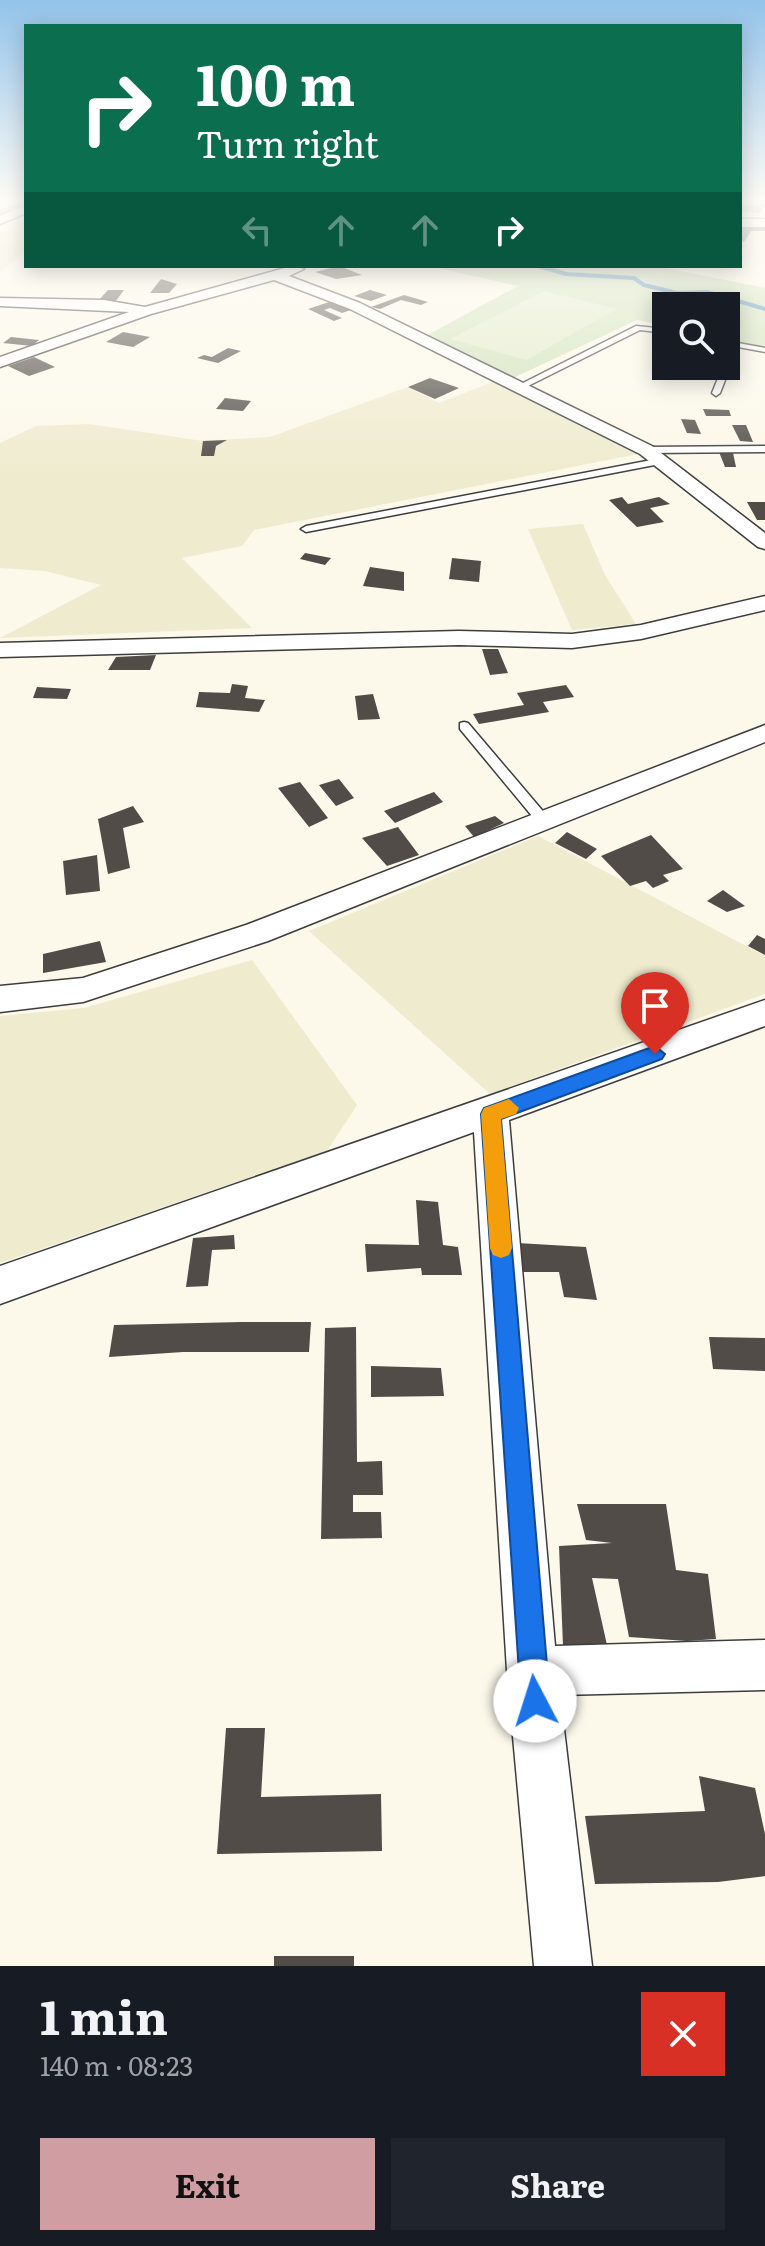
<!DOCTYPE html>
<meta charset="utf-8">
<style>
:root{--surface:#171b24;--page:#20242c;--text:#f1f3f6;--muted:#9ea1a6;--accent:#d09da2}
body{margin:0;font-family:Literata,serif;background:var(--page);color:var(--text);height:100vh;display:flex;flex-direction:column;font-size:30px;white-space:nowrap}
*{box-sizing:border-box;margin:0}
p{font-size:26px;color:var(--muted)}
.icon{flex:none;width:44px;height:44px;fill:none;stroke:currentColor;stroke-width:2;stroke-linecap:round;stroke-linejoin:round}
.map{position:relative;height:1966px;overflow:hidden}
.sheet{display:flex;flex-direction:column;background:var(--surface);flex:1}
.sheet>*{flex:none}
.top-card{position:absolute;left:24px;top:24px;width:718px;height:244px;border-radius:0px;box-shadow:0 4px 20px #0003;background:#0b6e4f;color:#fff;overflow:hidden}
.controls{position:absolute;left:652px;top:292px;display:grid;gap:16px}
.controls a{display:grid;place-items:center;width:88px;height:88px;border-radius:0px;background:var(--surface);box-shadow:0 4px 20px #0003;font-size:40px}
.pin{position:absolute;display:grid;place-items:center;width:68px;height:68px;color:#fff;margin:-82px -34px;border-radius:50% 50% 50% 0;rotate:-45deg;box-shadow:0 0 8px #0007}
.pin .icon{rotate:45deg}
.me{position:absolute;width:88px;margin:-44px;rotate:355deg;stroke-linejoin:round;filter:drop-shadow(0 0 6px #0008)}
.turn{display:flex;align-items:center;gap:28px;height:168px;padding:0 40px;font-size:36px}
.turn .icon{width:104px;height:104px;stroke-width:2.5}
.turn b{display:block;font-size:56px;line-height:68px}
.lanes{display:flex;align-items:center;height:76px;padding:0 40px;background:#0003;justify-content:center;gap:40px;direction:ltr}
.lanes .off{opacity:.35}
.round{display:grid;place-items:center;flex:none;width:84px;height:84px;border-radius:0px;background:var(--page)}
.headline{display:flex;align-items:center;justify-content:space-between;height:136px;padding:0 40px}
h1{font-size:48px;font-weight:700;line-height:60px}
.action{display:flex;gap:16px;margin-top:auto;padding:16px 40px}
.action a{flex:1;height:92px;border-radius:0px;background:var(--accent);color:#111;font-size:32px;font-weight:700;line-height:92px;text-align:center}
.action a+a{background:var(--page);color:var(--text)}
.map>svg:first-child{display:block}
.farmland{fill:#efebce}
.green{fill:#cfe2b9}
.pitch{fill:#e0eac9}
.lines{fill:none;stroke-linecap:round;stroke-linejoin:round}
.stream{stroke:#458ebb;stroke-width:4}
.building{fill:#514c48}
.service-casing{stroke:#3d3d3d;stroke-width:3}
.minor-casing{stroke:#3d3d3d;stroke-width:3}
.service{fill:#fff;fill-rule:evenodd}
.minor{fill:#fff;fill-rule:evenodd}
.route{fill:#1a73e8;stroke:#114b97;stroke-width:2}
.slow{fill:#f59e0b}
</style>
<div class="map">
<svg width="765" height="1966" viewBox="0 0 765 1966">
<rect width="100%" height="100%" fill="#fcf8ea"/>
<path class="farmland" d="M26,218v29l-6,10 -20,15v-40h6z
M495,381l143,73 -384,76 -12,16 -60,12 70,70 -252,10 101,-53 -56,-14 -45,-3v-125l36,-17 53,-2 114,17 67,-4 138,-50 31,16z
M583,524l22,51 31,49 -64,6 -44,-101z
M538,836l227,120v38l-275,100 -181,-163z
M252,960l105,145 -30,46 -327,112v-247l84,-8z"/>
<path class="green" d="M430,266h226l109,22v60l-39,-9v-33h-60v20l-29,-6 -124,58 -89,-41 94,-51z"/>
<path class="pitch" d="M544,291l73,18 -91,51 -76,-21z"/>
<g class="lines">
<path class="stream" d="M0,212l19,-8
M538,266l28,8 68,4 10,7 33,8 30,-1 58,17"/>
</g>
<path class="building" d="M765,204l-5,9 -20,-2v-6z
M740,226h25v5h-14l-7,11 -4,-1z
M339,266l23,9 -26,4 -21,-7z
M161,279l16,5 -8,9h-19z
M108,290h16l-9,12 -17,-1z
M370,290l17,5 -16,6 -17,-5z
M404,295l24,7 -7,3 -20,-5 -21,9 -9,-2z
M329,302l12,4 10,4 -9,3 -12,-5 -6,2 18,8 -8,3 -26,-12z
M123,332l27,5 -17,10 -27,-5z
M11,337l28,3 -7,6 -29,-3z
M228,348l13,3 -23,12 -21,-5 7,-3 8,2z
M34,357l21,10 -26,9 -21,-10z
M430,378l29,10 -24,11 -27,-12z
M225,398l26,3 -8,10 -27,-2z
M703,409l26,1 2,6h-25z
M681,419l14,1 6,14 -14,-1z
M732,425h14l7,17 -13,-1z
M227,440l-11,6 -2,10h-13l2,-15z
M719,452l14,1 3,14h-11z
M622,497l6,7 31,-7 11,7 -20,4 14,14 -27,5 -28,-27z
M747,502h18v18h-8z
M305,553l26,5 -6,7 -25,-6z
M452,558l29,3 -2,21 -30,-3z
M370,567l34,5v19l-41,-5z
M482,649h16l10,24 -18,2z
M156,655l-6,15h-42l8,-13z
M232,684l16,2 -3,12 20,2 -6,12 -63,-5 3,-15 31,1z
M566,685l8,12 -31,5 6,10 -70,12 -6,-10 51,-9 -7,-12z
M37,687l34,2 -4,10 -34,-1z
M373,694l7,25 -22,1 -3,-24z
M339,779l15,19 -18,8 -17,-21z
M300,782l28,36 -19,9 -31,-39z
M434,792l9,10 -48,21 -11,-12z
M133,806l11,16 -21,6 7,40 -22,6 -10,-55z
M495,816l9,7 -30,14 -9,-11z
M398,827l21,28 -32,11 -25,-28z
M567,832l30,17 -11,10 -31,-16z
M651,835l32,34 -20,6 6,6 -16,7 -7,-7 -16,5 -29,-30z
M97,855l3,36 -34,4 -3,-34z
M723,890l22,16 -18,6 -20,-11z
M757,935l8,4v16l-17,-9z
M100,941l6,21 -63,11v-19z
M416,1200l22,2 5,43 15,2 4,28h-40l-1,-7 -54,4 -2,-28 54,1z
M234,1235l1,14 -23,1 -4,36 -22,1 7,-49z
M517,1243l69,4 11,53 -33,-3 -5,-25h-38z
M241,1322h70l-2,30h-126l-74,5 5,-32z
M356,1327l1,135 25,-1 1,34h-30v17h28l1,26 -61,1 4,-211z
M709,1337l56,1v33l-52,-2z
M371,1366l70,2 3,28 -73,1z
M577,1504h89l10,66 32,4 8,65 -29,2 -58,-4 -11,-58 -26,-1 15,67 -44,1 -4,-100 53,-3 -26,-3z
M226,1728h39l-4,69 120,-3 1,57 -165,3z
M699,1776l56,12 10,46v42l-47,6 -123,2 -10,-68 120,-5z
M274,1956h80v10h-80z"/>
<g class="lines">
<g class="service-casing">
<path id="service" d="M636,326l30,3v4l-26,-3 -116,58 -7,-2z
M727,341l38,7v4l-27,-5 -18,46 -4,3 -4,-3 11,-27h3l5,-20 -5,-1z
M765,446v6l-119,1 -5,-3 5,-3z
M662,458l5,3 -2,2 -359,69 -5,-3 5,-3z
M464,722l4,1 79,93 2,3 -2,3h-10l-77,-93v-6z"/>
</g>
<g class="minor-casing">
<path id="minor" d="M26,205v8l-26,11v-8z
M740,219h25v8h-25z
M292,266l12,3 -15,7 71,27 292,143 113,87v16l-7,-2 -118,-93 -290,-145 -76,-29 -123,34 -151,53v-10l129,-45 -129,-6v-8l104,2 41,7z
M765,596v14l-124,29 -69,9 -113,-3 -459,12v-14l459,-12 113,3 69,-9z
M765,725v17l-497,199 -185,61 -83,10v-26l83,-8 163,-53z
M765,1000v26l-256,94 46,526 210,-6v50l-205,5 32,271h-58l-27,-295 -33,-539 -474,172v-38z"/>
</g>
<use href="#service" class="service"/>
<use href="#minor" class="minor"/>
</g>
<linearGradient id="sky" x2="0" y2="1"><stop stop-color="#93c3ea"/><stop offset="0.42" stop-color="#fefcf6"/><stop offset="1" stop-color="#fefcf6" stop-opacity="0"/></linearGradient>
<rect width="765" height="480" fill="url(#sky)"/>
<path class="route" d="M655,1046l10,8 -3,5 -161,60 49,582 -4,10 -11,4 -10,-4 -4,-10 -40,-587 3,-6z"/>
<path class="slow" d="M509,1099l10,9 -3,6 -15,5 11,129 -3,7 -8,3 -8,-3 -3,-7 -9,-134 3,-6z"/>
</svg>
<div class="controls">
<a><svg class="icon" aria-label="search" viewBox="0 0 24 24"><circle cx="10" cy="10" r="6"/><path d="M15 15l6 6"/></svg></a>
</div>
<div class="pin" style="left:655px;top:1054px;background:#d93025"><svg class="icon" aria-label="arrive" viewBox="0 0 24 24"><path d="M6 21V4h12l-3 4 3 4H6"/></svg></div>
<svg class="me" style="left:535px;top:1701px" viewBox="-20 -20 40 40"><circle r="19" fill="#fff"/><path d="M0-13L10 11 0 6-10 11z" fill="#1a73e8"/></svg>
<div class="top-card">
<div class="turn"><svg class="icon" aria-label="right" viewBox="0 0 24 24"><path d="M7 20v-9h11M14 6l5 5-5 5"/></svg><div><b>100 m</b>Turn right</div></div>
<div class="lanes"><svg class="icon off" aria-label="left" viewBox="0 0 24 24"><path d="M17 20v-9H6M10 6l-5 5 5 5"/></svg><svg class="icon off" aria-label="ahead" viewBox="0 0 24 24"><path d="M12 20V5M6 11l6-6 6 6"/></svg><svg class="icon off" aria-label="ahead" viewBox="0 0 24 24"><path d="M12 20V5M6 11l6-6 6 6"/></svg><svg class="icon" aria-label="right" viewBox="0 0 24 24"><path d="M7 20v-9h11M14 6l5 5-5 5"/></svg></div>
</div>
</div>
<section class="sheet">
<div class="headline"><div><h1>1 min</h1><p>140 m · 08:23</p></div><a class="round" style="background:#d93025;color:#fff"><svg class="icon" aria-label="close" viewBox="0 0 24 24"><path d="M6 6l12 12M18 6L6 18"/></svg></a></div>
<div class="action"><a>Exit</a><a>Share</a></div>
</section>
